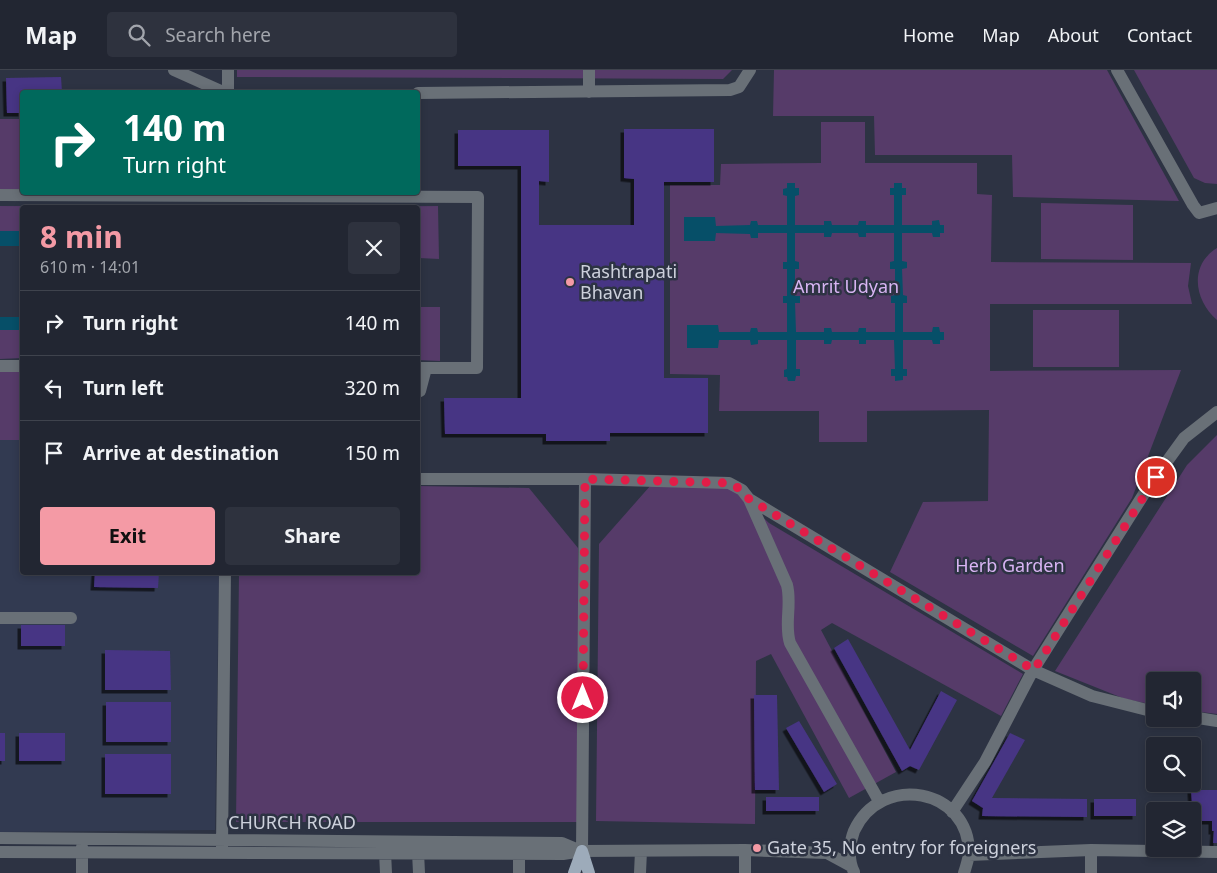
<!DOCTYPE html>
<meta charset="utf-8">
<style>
:root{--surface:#222632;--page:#2e323e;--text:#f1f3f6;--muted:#a2a5ac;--line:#3f434d;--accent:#f49aa5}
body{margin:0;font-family:"Noto Sans",sans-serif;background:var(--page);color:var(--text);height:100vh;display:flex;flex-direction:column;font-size:19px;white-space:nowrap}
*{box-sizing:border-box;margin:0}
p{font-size:16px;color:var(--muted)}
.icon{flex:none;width:28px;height:28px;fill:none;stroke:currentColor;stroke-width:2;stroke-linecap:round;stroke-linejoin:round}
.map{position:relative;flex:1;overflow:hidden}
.side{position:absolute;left:20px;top:135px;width:400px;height:370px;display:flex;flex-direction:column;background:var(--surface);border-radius:5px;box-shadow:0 2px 8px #0003,0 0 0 1px var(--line)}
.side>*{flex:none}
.hud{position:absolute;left:20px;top:20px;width:400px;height:105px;border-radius:5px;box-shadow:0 2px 8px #0003,0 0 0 1px var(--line);background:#00695c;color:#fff;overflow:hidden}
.fabs{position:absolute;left:1146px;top:602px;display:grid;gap:10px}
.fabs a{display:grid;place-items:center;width:55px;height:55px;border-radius:5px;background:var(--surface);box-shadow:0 2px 8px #0003,0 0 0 1px var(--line);font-size:25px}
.pin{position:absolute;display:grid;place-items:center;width:42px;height:42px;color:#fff;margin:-21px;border:2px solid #fff;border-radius:50%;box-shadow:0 1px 5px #0007}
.me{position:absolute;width:55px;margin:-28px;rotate:0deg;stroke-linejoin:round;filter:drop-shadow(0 0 4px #0008)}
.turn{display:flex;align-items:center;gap:18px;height:105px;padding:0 20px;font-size:22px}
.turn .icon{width:65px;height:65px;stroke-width:2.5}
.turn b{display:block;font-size:35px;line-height:42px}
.round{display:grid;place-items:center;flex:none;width:52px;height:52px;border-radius:5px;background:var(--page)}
.overview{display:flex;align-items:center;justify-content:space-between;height:85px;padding:0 20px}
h1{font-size:30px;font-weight:700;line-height:38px;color:var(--accent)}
.action{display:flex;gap:10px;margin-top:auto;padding:10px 20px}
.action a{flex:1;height:58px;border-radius:5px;background:var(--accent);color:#111;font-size:20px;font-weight:700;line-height:58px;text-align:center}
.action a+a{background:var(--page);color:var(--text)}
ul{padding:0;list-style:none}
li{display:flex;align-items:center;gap:15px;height:65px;padding:0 20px;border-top:1px solid var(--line)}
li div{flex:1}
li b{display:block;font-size:19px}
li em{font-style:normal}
header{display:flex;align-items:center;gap:30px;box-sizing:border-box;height:70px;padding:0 25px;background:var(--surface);border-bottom:1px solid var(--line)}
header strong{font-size:24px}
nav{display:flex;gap:28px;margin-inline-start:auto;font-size:18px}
.search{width:350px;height:45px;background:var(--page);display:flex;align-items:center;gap:12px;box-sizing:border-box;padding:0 18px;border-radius:5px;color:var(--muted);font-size:19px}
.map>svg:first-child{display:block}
.built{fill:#323a51}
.green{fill:#563b69}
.water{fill:#064f68;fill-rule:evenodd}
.building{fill:#473584;filter:url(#shadow)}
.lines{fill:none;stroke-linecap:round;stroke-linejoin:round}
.minor{stroke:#697077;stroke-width:12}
.major{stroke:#9dabba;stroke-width:12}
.route{stroke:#e11d48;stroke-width:9;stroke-dasharray:0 16.2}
.poi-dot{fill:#f49aa5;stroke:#2d3343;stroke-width:2}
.labels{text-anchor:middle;stroke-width:5;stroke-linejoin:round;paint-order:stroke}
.poi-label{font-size:18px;fill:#cdd1dc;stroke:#2d3343;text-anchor:start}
.park-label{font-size:18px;fill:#d8b4f3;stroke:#2d3343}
.street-label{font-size:18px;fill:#cdd1dc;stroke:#2d3343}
</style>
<header>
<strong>Map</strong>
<div class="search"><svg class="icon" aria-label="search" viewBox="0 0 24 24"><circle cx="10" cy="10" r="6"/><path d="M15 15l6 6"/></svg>Search here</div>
<nav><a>Home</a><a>Map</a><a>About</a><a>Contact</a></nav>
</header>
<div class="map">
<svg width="1217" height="803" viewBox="0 0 1217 803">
<defs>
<filter id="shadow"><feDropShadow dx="-3.5" dy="3.5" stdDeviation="0" flood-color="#0009"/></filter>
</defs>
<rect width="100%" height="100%" fill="#2d3343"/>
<path class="built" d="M0,370h22v132l197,1 -4,257 -215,2z"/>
<path class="green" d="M237,0h495l-9,9 -486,-2z
M774,0h333l72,131 -166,-4 -1,-42h-137l-1,-39h-101z
M1134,0h83v114l-12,-1 -11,-5z
M0,49h22v70h-22z
M821,52h44v41h112v31l15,1 -1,67 200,1 -3,23 4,18h-202v67l191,-1 -49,128 -99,158 -143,-84 33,-70 65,-1 1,-91 -122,1v31h-48v-31h-100l1,-36 -50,-1v-189h50l1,-21 100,-1z
M1041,133l92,2v55l-92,-1z
M0,136l202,1 -180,1v23h-22z
M438,136l1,53 -20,-1 -1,-50h-164z
M1217,178v72c-22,-19 -29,-54 0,-72z
M418,237h22v54l-22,-1z
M1033,240h86v57h-86z
M0,260h22v28l-22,1z
M0,302h22v68h-22z
M1217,365v279l-24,-3 -1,-30h-37v24l-30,-6 -70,-28 132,-206z
M651,415l80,3 38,35 254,151 -22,42 -169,-93 -11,7 75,142 -47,26 -78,-144 -15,7 -1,163 -159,-3 3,-277z
M418,416l111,2 49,60 2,274h-344l3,-249 179,-1z"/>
<path class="water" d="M787,113h8v5h4v7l-4,1v29h29v-4h7l1,4h26l1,-4h7v4h28v-30h-4v-7h4v-5h8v5h4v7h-4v30h30v-4l7,-1 1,5h4v8h-4v4h-7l-1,-4h-30v28l5,1v6l-5,1 1,26 4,1v7h-4v29h29l1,-5h6l1,5h4v8h-4v4h-7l-1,-4h-29v29h4v7h-4v4l-8,1v-5h-4v-7h4l-1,-29h-28v4h-7v-4h-27l-1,4h-7v-4h-28v29h4v7h-4l-1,5h-7l-1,-4h-3v-7l3,-1v-29h-29v4l-7,1 -1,-5h-31l-1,8h-31v-23h31l1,7h31l1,-4h6l1,4h29v-29h-4v-7h4v-27h-4v-7h4v-29h-29v5h-7l-1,-4 -34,-1 -1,8h-31v-24h31l1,9 34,-1 1,-4h6l1,4h29v-29l-4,-1v-6l4,-1zM795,163h29v4h7l1,-4h26l1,4h7v-4h28v28l-4,1v7h5v26l-4,1v7h4v29h-29v-4h-7l-1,4h-26l-1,-4h-7v4h-28l-1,-29h5v-7h-5v-27h4v-7l-4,-1z
M0,161h22v15h-22z
M0,247h22v13h-22z"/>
<path class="building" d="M61,7l1,15h-40v21h-15l-1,-35z
M624,59h90v53h-50v196h44v55h-98v8h-64v-7h-101l-1,-36h77v-232h-63v-36h91v52l-10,-1v44h95v-46l-10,-1z
M95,502h64l-1,16 -64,-1z
M21,555h44v21h-44z
M848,569l62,111 31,-59 16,9 -38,70 -9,-4 -8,5 -68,-123z
M105,580l65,1 1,39h-66z
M754,625h23l2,95h-24z
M106,632h65v40h-65z
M799,651l38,63 -13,8 -38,-64z
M0,663h5v28h-5z
M19,663h46v28h-46z
M1010,663l15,7 -33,58 95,1v18l-105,-1 1,-8 -11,-7z
M105,684h66v40h-66z
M1191,720h26v53h-4l1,-12h-2v-10h-20v-10h-19v-3l17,-1 -1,-4 3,1z
M766,727h53v14h-53z
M1094,729h42v17h-42z"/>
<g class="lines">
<path class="minor" d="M174,0l49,22
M589,0v22
M1117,0l76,135 6,8 18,-5
M228,22v-22
M418,23l312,-3 9,-3 11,-17
M0,125l478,2 -1,171h-59
M0,296h22
M418,322l2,-1 6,-23
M418,409h167l144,4 13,7 7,9 284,171 59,26 63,16
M749,429l38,86c5,20 -3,39 3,58l89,158
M0,548h71
M1192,647l25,4
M952,742l33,-50 48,-92 114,-181 37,-51 33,-26
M0,768l562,5 19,8
M82,777v26
M222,777l3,-275
M582,781l3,-372
M0,782l563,2 19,-3 163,-1 82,3 24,13
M385,782l1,21
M418,782l1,21
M519,785v18
M969,785l122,-5 126,2
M854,802c-6,-12 -5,-28 0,-41 27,-59 116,-43 115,23 -1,6 -3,13 -5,19
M640,803l1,-22
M745,803v-23
M1091,803v-23"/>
<path class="major" d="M582,781l7,22
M574,803l8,-22"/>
</g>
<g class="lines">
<path class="route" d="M583,628l2,-219 144,4 13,7 7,9 285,171 122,-193"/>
</g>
<g class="poi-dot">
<circle cx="570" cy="212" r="5"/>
<circle cx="757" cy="778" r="5"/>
</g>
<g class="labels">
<g class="poi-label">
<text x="580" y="208">Rashtrapati<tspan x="580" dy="21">Bhavan</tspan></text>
<text x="767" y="784">Gate 35, No entry for foreigners</text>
</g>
<g class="park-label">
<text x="846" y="223">Amrit Udyan</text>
<text x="1010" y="502">Herb Garden</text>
</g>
<g class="street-label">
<text x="292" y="759">CHURCH ROAD</text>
</g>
</g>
</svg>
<div class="fabs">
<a><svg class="icon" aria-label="sound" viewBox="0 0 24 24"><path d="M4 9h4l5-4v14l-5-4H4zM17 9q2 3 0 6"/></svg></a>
<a><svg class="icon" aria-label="search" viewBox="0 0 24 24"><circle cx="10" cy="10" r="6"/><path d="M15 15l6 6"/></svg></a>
<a><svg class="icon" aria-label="layers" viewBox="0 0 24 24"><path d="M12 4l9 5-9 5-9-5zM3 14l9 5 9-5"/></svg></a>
</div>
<div class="pin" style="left:1156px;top:407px;background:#d93025"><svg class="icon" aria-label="arrive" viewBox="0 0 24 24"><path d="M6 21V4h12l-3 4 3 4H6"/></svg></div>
<svg class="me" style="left:583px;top:628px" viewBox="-20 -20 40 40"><circle r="17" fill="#e11d48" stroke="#fff" stroke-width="3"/><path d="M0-11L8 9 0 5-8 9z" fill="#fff"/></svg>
<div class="hud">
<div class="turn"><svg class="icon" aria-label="right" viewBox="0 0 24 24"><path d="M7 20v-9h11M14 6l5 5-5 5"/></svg><div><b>140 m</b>Turn right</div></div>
</div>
<section class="side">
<div class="overview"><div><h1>8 min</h1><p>610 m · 14:01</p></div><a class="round"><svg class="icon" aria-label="close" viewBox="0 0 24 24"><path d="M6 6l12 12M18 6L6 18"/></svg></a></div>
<ul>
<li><svg class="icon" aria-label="right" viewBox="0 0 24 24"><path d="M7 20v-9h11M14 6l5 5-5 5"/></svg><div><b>Turn right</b></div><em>140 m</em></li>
<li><svg class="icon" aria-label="left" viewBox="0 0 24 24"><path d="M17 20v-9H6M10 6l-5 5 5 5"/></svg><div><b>Turn left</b></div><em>320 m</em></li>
<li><svg class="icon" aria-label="arrive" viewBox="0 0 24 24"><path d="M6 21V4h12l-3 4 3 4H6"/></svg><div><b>Arrive at destination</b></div><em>150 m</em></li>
</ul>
<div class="action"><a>Exit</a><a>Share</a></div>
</section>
</div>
